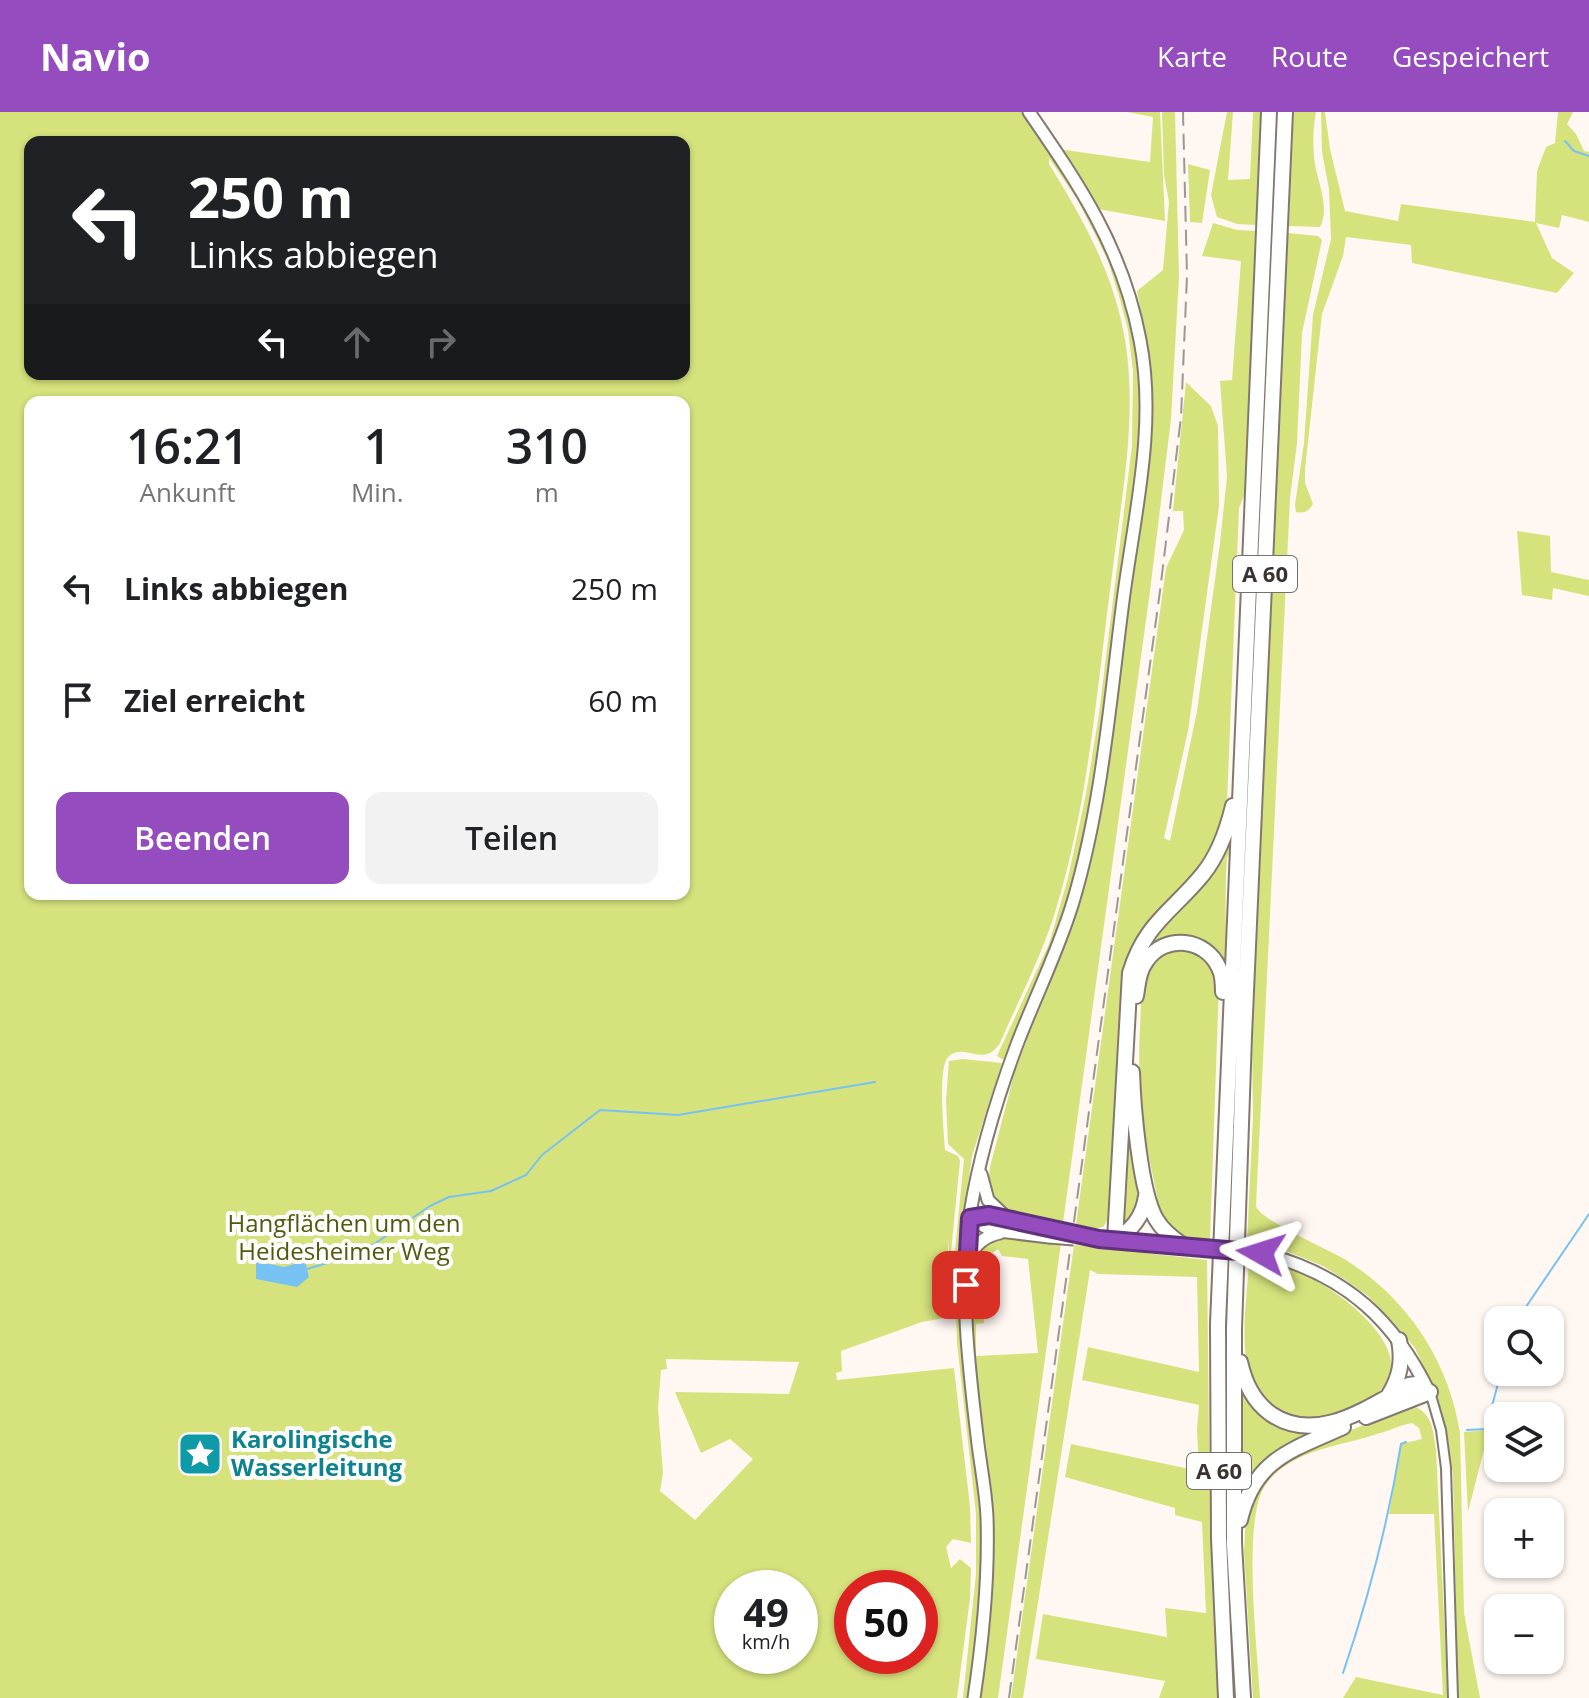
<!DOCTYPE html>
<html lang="de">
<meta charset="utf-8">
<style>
:root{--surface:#fff;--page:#f2f2f2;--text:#202124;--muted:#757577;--accent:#944cbf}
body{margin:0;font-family:"Open Sans",sans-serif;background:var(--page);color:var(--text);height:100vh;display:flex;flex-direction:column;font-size:30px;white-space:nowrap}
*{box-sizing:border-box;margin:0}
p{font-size:26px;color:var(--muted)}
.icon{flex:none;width:44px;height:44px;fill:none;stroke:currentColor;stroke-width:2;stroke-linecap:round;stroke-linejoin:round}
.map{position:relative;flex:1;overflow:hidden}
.drawer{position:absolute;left:24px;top:284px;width:666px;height:504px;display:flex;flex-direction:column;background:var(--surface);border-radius:16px;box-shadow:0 2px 6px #0004}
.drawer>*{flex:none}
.top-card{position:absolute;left:24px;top:24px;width:666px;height:244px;border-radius:16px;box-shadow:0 2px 6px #0004;background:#202124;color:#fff;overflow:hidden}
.fabs{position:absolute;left:1484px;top:1194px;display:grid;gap:16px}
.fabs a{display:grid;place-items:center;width:80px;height:80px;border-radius:16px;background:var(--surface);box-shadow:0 2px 6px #0004;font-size:40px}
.speed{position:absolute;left:714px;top:1458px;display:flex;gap:16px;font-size:40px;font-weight:700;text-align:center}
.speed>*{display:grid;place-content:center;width:104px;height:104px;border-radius:50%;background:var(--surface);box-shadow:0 2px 6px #0004;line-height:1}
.speed small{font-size:20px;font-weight:400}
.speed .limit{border:12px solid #d22;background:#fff;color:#111}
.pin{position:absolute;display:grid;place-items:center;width:68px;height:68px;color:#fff;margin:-34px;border-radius:16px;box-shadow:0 4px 12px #0006}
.me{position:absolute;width:88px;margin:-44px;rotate:276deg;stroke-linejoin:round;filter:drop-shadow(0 0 6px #0008)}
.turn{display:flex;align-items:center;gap:28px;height:168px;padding:0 32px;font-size:36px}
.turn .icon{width:104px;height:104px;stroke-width:2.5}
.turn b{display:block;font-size:56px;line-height:68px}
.lanes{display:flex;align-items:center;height:76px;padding:0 32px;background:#0003;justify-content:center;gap:40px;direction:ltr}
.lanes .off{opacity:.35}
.eta{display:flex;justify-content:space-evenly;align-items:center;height:136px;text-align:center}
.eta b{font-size:48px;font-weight:600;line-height:56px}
.cta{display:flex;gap:16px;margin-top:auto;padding:16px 32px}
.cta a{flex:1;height:92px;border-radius:16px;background:var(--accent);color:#fff;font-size:32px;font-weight:600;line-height:92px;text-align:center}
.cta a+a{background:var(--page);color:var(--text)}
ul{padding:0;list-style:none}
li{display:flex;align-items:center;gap:24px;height:112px;padding:0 32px}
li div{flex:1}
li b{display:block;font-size:30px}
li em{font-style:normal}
header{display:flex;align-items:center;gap:48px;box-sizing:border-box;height:112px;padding:0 40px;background:var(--accent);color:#fff}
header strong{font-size:38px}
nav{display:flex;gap:44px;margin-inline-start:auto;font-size:28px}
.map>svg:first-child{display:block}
.green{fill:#d6e27c;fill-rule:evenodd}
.water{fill:#78c1f3}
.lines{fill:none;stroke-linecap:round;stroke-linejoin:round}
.stream{stroke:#78c1f3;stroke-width:2}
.street-casing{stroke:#837870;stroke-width:12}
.secondary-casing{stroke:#837870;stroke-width:15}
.highway-casing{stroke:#837870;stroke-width:18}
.street{stroke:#fff;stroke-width:8}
.secondary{stroke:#fff;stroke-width:11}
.highway{stroke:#fff;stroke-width:14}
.rail{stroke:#9d9692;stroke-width:2;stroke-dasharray:16 8;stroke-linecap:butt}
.secondary-bridge-casing{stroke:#837870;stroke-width:15;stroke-linecap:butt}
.secondary-bridge{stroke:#fff;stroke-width:11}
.route-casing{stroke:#60317c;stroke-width:20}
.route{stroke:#944cbf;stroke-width:14}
.labels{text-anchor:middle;stroke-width:8;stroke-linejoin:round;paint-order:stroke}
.shield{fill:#fff;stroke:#74706e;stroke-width:2}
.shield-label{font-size:22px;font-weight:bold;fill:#383330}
.park-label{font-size:24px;fill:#53590b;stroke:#fff}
.culture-label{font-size:24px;font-weight:bold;fill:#0d838f;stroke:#fff;text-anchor:start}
</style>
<header>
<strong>Navio</strong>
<nav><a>Karte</a><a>Route</a><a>Gespeichert</a></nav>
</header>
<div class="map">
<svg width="1589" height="1586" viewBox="0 0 1589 1586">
<rect width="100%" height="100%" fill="#fff7f2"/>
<path class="green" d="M0,0h1024c53,78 107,158 116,254 2,27 1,53 -1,80l-52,377 -18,79 -65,158 -7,-4 52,-112 19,-66 18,-84 13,-80 33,-268 1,-75 -5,-41 -9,-34 -11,-35 -12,-25 -19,-37 -28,-41v6c36,58 67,114 77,182 11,76 -5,154 -14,229 -15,112 -23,226 -56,334 -14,47 -37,90 -56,134 -17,26 -34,-1 -51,13 -12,9 -5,77 -4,94l13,6 2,5 -10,101 -2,-22 1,77 -27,5 -81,29 1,20 -6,2 1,7 117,-12 16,139 1,36 -18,-4 -7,8 5,21 9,-9 11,9 -1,30 -13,100h-957zM30,30h654v232h-654zM30,290h654v492h-654zM666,1247l133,3 -10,32 -114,-2 26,61 29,-14 23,20 -58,61 -35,-29 3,-18 -5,-65 3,-38 6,-1zM732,1476h68v68h-68zM852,1476h68v68h-68z
M1127,0h33l5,109 -67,-12 -40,-60 92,13 3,-45z
M1162,0h13l4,165 -8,142 -21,172 -87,632 -53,-8 -19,-18 -3,-13 2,-17 25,-96 35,-92 42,-129 58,-446 -4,-64 -9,-49 26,-21 6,-68 -5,-27z
M1227,0h6l-5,68 22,-1 3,-67h10l-6,113 -20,-1 -20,-7 -6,-22z
M1293,0h23c-3,15 -3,30 -2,45 2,23 17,49 6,70l-32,-1z
M1321,0h4l5,37 15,62 53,10 3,-17 134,18 2,-51 9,-24 9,-4 3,-31h15l-6,12 9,10 8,17 5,1v70l-27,-7 -3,13 -23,-5 16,35 22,15 -17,20 -145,-30 -1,-18 -65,-8 -3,19 -21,58 -17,155v14l8,21c-4,7 -9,10 -17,8l-1,-7 9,-62 9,-128 18,-76 -2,-50 -7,-37z
M1188,52l22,6 -8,53 -12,-1z
M1213,111l24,7 20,1 -11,260 -7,17 -12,294c-5,24 -13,50 -29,69 -12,15 -28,26 -41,40 -18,19 -28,42 -34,67l-12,237 -8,12 -9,2 -18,-4 90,-657 18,-38 -1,-19h-10l13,-129 25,24 7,20 1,80 -31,225 -24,107 6,3 27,-130 23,-168 7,-66 -7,-96 12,-1 9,-119 -39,-5z
M1288,121l30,3 4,4 -20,93 -5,110 -7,55 -34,708c4,15 75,44 93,56 60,39 100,100 111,171l4,180 16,85h-22l-5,-225 -14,-71 -13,-30 -11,-24 -26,-30 -21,-22 -21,-15 -24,-15 -37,-15 -39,-8 6,-126 -1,-80z
M1517,419l33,5 1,36 38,8v16l-36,-8 -1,12 -30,-5z
M1231,720l-1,20 -3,6c-3,39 0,77 -2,116l-22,-29 -62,6z
M1186,834l28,19 5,18 -9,256c-17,-2 -34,0 -44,-16 -8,-12 -9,-28 -12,-42 -12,-55 -17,-96 -14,-153 1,-18 0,-39 7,-55 8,-18 22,-23 39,-27z
M963,947l39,4 -30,93 -12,88 2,76 20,194 1,61 -13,123h-7l13,-124v-61l-19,-170 -3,-82 10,-102 -16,-15 -2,-44 3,-39z
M1127,962c6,49 23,108 1,154l-7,-2z
M1000,1124l61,7 -63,455h-18c8,-58 16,-118 13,-177 -4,-55 -39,-230 -13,-272 4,-7 13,-9 20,-13zM998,1137l4,7 26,3 10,94 -62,3v-32l8,-1 -1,-19 -5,-18 5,-26z
M1074,1133l133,15 2,178 9,260h-59l6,-17 -129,-22 7,-45 124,23 -2,-29 41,5 -4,-91 -27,-7v-7l-110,-31 6,-33 128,27 -2,-42 2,-24 -117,-25 6,-33 111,25 -2,-95 -99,-3 -8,-4 -67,428h-12z
M1249,1150c14,2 29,3 42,7 34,11 116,68 98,110 -9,19 -51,40 -72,42 -20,1 -48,-10 -59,-27 -22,-34 -11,-94 -9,-132z
M1240,1267l26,36 70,10 -62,30 -34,50z
M1414,1294c19,9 19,24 22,44l12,248h-105l13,-21 87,18 -9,-181h-45l12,-70 21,-5 -3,-11 -7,-5c-12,2 -23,8 -35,11 -39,13 -84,15 -111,50 -25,34 -8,168 -6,214h-7l-9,-147 2,-36 3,-12 22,-35 41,-23z
M1489,1318l-21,82 -4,-80z"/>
<path class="water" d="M256,1149l28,6 21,-6 4,16 -12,10 -41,-8z"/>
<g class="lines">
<path class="stream" d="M1565,29l9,10 15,5
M307,1157l54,-16 69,-47 19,-9 42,-6 35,-16 16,-20 58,-45 78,5 197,-33
M1517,1208l72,-106
M1467,1318l19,-1 15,-57
M1343,1561c26,-76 45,-150 58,-229l5,-2"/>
<g class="street-casing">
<path id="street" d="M1430,1280l11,38 5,38 7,230"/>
</g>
<g class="secondary-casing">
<path id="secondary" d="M981,1062l7,26 23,22
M970,1106l20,12 59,7
M970,1106c17,-6 59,6 80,9
M1099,1127l83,6
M1269,1143c78,22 125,65 160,137
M969,1146c6,-14 16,-22 31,-25
M974,1586c9,-60 15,-120 13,-180 -1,-25 -6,-50 -9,-74 -9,-75 -19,-154 -8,-230 9,-57 26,-113 46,-167 18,-48 42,-95 57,-145 29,-97 37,-201 50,-301 11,-85 34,-175 17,-261 -17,-91 -60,-154 -111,-228"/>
</g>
<g class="highway-casing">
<path id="highway" d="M1136,884c2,-13 3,-26 11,-36 18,-26 59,-22 72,8 4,7 4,16 4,24
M1132,960c1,34 8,120 24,147 7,12 16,19 27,26
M1115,1128l15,-267c15,-50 43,-62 73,-99 16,-20 24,-43 30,-68
M1115,1128c17,-10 28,-23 31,-44
M1240,1250c5,21 13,39 31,52 46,31 97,-7 138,-29l7,-1 14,8
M1389,1283c11,-18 14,-34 10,-55
M1366,1305l64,-25
M1240,1408c14,-61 52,-70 103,-93
M1226,1586l-7,-160 -1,-214 51,-1212
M1243,1586l-9,-154v-215l10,-293 41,-924"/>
</g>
<use href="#street" class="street"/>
<use href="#secondary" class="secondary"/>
<use href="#highway" class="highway"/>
<path class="rail" d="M1009,1586l151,-1107 21,-174 6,-141 -4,-164"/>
<g class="secondary-bridge-casing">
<path id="secondary-bridge" d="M1050,1115l49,12
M1049,1125l25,2
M1188,1134l81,9"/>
</g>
<use href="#secondary-bridge" class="secondary-bridge"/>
</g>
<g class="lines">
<g class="route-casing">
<path id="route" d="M966,1173l4,-67 19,-3 110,24 162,14"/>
</g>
<use href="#route" class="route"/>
</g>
<defs>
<g id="sight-square" transform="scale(2.3)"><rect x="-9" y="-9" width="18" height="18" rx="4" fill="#0f9aa8" stroke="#fff"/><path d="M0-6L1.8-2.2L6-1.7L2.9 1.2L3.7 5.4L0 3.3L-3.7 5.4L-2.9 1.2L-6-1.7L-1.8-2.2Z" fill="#fff"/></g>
</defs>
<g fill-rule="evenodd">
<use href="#sight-square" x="200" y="1342"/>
</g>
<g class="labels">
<g class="shield">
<rect x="1233" y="444" width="64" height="36" rx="6"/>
<rect x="1187" y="1341" width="64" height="36" rx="6"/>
</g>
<g class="shield-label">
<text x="1265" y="470">A 60</text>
<text x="1219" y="1367">A 60</text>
</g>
<g class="park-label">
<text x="344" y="1120">Hangflächen um den<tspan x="344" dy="28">Heidesheimer Weg</tspan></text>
</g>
<g class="culture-label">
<text x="231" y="1336">Karolingische<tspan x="231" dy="28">Wasserleitung</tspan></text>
</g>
</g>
</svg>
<div class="fabs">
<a><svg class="icon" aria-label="search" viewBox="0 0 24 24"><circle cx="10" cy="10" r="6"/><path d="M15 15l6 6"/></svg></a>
<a><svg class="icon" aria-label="layers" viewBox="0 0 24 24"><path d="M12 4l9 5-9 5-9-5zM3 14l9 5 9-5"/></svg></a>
<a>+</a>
<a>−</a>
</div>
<div class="speed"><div>49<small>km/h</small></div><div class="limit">50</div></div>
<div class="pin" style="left:966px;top:1173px;background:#d93025"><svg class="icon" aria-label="arrive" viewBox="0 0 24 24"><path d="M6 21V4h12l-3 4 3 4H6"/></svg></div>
<svg class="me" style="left:1261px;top:1141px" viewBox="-20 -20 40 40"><path d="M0-17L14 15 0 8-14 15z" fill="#944cbf" stroke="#fff" stroke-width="4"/></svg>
<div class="top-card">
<div class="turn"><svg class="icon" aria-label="left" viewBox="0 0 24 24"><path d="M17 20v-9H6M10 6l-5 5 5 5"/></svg><div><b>250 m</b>Links abbiegen</div></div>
<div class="lanes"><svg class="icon" aria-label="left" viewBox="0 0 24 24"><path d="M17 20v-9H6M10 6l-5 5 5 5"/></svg><svg class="icon off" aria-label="ahead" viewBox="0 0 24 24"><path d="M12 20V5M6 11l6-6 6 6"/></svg><svg class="icon off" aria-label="right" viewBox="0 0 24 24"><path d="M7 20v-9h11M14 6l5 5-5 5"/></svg></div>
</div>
<section class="drawer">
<div class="eta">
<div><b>16:21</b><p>Ankunft</p></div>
<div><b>1</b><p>Min.</p></div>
<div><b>310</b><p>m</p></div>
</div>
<ul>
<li><svg class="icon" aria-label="left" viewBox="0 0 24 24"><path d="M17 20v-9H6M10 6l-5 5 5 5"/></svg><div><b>Links abbiegen</b></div><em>250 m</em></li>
<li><svg class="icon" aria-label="arrive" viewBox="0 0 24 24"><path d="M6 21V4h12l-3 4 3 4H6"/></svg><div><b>Ziel erreicht</b></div><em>60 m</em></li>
</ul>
<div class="cta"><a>Beenden</a><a>Teilen</a></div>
</section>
</div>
